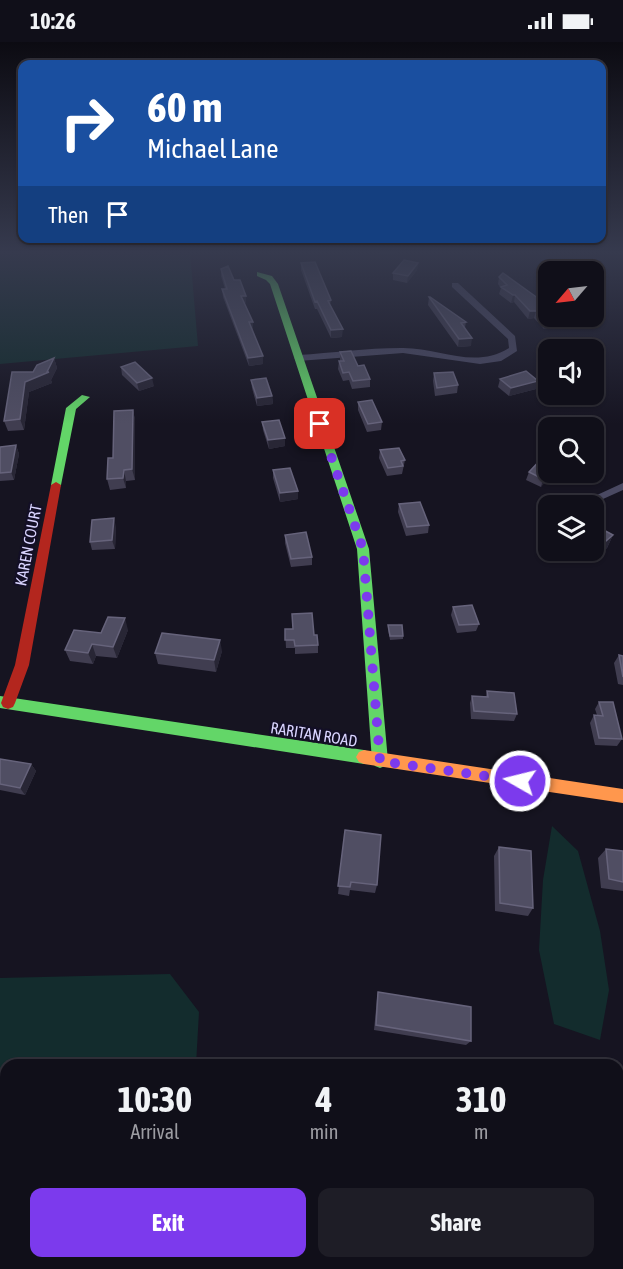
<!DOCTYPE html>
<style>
:root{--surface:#100f19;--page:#1e1d26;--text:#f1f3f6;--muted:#9c9ca2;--line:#302f38;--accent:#7c3aed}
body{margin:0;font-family:"Asap Condensed",sans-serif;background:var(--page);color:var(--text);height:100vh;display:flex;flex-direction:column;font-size:22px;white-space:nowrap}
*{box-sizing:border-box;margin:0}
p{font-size:20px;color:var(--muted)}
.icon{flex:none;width:33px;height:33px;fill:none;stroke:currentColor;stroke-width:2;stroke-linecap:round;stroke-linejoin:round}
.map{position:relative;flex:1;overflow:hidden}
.drawer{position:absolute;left:0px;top:1017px;width:624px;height:210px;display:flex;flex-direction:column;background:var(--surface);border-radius:18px 18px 0 0;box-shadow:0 2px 4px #0004,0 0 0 2px var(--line)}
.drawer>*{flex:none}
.banner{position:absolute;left:18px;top:18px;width:588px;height:183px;border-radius:12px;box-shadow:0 2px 4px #0004,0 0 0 2px var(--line);background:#1a4fa0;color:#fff;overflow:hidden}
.needle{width:39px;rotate:242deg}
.buttons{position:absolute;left:538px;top:219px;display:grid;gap:12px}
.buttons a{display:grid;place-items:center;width:66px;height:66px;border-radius:12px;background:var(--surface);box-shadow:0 2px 4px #0004,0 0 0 2px var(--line);font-size:30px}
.pin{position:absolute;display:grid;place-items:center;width:51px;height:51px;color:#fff;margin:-26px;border-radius:12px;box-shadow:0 3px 9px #0006}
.me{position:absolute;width:66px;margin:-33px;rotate:278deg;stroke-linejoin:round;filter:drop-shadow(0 0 4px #0008)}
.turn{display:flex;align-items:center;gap:21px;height:126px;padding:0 30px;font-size:27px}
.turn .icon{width:78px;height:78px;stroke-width:2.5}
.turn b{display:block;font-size:42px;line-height:51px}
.then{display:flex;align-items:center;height:57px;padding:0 30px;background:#0003;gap:12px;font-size:22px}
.eta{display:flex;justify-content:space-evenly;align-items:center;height:102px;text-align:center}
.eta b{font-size:36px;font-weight:700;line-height:42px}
.primary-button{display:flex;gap:12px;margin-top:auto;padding:12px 30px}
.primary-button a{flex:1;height:69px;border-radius:12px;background:var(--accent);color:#fff;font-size:24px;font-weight:700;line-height:69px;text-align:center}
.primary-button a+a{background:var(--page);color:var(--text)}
.status{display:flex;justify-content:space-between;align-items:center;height:42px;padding:0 30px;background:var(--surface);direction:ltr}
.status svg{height:16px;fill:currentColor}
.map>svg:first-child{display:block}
.green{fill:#132c2d}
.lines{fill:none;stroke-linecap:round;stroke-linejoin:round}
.street{fill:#4a4962;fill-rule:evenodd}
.fast{fill:#63d668;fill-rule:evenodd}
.slow{fill:#ff974d;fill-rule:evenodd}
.jam{fill:#b3261e;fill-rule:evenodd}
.wall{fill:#403d50}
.shaded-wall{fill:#282635}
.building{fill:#504e63;stroke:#66637b;stroke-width:1.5}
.route{stroke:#7c3aed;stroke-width:10;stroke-dasharray:0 18}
.labels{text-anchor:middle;stroke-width:4.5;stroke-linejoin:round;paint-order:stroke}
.street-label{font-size:16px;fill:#d9d4ff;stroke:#130f26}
</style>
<div class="status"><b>10:26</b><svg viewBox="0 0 49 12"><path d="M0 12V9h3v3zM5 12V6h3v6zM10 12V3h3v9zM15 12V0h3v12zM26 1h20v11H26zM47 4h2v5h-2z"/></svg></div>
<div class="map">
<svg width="623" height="1227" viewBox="0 0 623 1227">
<rect width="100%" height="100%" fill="#161421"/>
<path class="green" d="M0,210h190l8,94 -198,18z
M552,784l26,25 22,80 9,59 -9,50 -46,-16 -15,-74 4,-70z
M170,932l29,38 -3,53h-190v49l-6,8v-144z
M623,1058v137l-5,10v-139h3z"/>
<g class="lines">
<path class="street" d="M452,241h6l57,53 2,15 -16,10 -21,3 -77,-11 -105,8 -4,-3 4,-3c34,-2 68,-7 103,-7 37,-1 73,22 108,0l-1,-9 -56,-52z
M623,441v7l-20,9 -6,-4z"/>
<path class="fast" d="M257,230l15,4 6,8 91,265 19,212 -3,5 -5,2 -5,-2 -3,-5 -15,-212 -87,-265 -4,-4 -9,-4z
M82,353l8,2 -14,12 -15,76 -1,2h-8l-1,-2 15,-77z
M0,654l364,54 5,2 3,5 -3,5 -5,2 -364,-56z"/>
<path class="slow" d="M364,708l259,39v14l-259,-39 -5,-2 -3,-5 3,-5z"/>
<path class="jam" d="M56,440l5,3 -32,180 -14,38 -2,4 -5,2 -5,-2 -2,-4 14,-38 36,-180z"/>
</g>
<path class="wall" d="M379,210h17v1l-17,1z
M301,221l30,37 -1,5 12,32 -11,1 -14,-29h-2l-14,-39z
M418,221l-1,7 -10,13 -14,-3v-7z
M221,227l13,11 12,23h-2l9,26 -1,1 11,34 -14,2 -26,-69 -1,-8h3l-4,-13z
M499,235l60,51 -15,1 -10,-11 -6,1 -14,-17 -3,1 -12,-9 2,-6 -3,-4z
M429,255l37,25 -1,5 6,19 -13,1 -30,-42z
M549,309v17l-8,-2 2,-8z
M340,310l18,14 12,13v8l-18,2 -3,-9 -6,1 -5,-12 1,-8h1z
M54,316l3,10 -6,12 1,3 -23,9 -5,38 -16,1 -4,-10z
M121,325l33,19 -15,5 -17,-16z
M434,331l24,12 -1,8 -22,3 -2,-15z
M500,337l38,2 -2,8 -27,7 -11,-9z
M251,338l21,16 1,8 -16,2 -5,-18z
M358,360l24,20 -1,8 -14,2 -9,-22z
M133,368l2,10v60l-9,1v7l-16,2 -3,-11 6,-21z
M262,380l23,16v8l-16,3 -6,-19z
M16,403l3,9 -5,26 -14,1v-34z
M380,408l25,10 -3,14 -15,2 -8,-18z
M273,428l25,21v8l-18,3 -7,-24z
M529,430h20l-8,15 -15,-7z
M399,462l30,21 -1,8 -22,3 -8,-24z
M549,469v19l-7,-4 4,-12z
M594,483l19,10 -6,13 -13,10 -12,-8h12z
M116,485l-1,22 -23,1 -2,-8z
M285,493l27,22v8l-21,2 -6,-24z
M453,565l26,17 -3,7 -19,2 -6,-18z
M388,583l15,11v3l-13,1 -2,-11z
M285,587l29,6 4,10v8l-23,1v-6h-9z
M128,588l-11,28 -21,-2 -3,8 -23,-3 -5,-11 36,-17z
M222,609l-6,21 -58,-8 -3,-11z
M619,613l4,1v29l-5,-1 -4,-21z
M487,649l30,23 -3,7 -43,-2 -1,-16 2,-7h14z
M599,660l23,37 -5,7 -22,-1 -5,-22 4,-8h3l-2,-6z
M0,717l31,5 5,7 -11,24 -25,-5z
M345,788l32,55 -2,8 -25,-3 -1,6 -11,-2z
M499,805l34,61 -5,8 -33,-5 -1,-55z
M606,807l17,2v40l-22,-3 -3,-30z
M378,950l93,49 -5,4 -92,-15 3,-32z"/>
<path class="shaded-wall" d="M418,221l-1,7 -10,13 1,-7z
M513,253h2l-1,7 -3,1z
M241,254h5v7l-4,1z
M530,269h6l-2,7 -6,1z
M561,278l-2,8 -15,1 2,-7z
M249,280h4v7l-4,1z
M343,287l-1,8 -11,1v-8z
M472,296l-1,8 -13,1 1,-8z
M263,314v8l-14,2 -1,-8z
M54,316l3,10 -6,12 1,3 -23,9 -5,38 -4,-11 5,-37 22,-10z
M152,336l2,8 -15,5 -2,-8z
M538,339l-2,8 -27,7 2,-8z
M272,354l1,8 -16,2v-8z
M133,368l2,10v60l-3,-11z
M285,396v8l-16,3 -1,-9z
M16,403l3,9 -5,26 -3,-8z
M124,428l2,11v7l-3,-10z
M549,430h5l-13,15 2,-8z
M298,449v8l-18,3v-9z
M114,476l2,9 -1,22 -3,-9z
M613,493l-6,13 -13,10 6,-12z
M125,576l3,12 -11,28 -4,-11z
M220,598l2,11 -6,21 -2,-12z
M92,602l4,12 -3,8 -5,-11z
M31,722l5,7 -11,24 -5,-7z"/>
<path class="building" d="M404,218l14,3 -10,13 -15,-3z
M315,220l16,38 -3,1 15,28 -12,1 -14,-29 -2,1 -14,-39z
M228,224l6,14h6l6,16h-5l12,26h-4l14,34 -15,2 -26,-69h5l-6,-20z
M503,231l43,31 3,3v9h9l3,4 -15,2 -10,-11h-6l-15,-16h-2l-12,-8 6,-2 -8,-8z
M429,255h1l36,25 -5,1 11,15 -13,1z
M553,303l15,5h-18z
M351,309l7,15 6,-1 6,14 -17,2 -4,-9 -6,1 -4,-12h5l-4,-9z
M549,309v9l-6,-2z
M54,316l-7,14h2l-24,10 -5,37 -16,2 8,-49h21l4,-7z
M135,320l17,16 -15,5 -16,-16z
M526,329l12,10 -27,7 -11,-9z
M453,330l5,13 -21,3 -3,-15z
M266,336l6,18 -15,2 -6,-18z
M372,358l10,22 -14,2 -10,-22z
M133,368l-1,59 -8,1 -1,8 -16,1 1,-21h5l1,-47z
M279,378l6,18 -17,2 -6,-18z
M16,403l-5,27 -11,1v-26z
M399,406l6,12 -4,1 2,5 -15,2 -8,-18z
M545,413l4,2v15l-6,7 -14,-7z
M290,426l8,23 -18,2 -7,-23z
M420,460l9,23 -22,2 -8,-23z
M114,476l-2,22 -22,2 2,-22z
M594,483l19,10 -13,11 -6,-3z
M306,490l6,25 -21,2 -6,-24z
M472,563l7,19 -20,1 -6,-18z
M312,571l2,22h3l1,10 -23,1 -1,-6h-9v-11h8l-1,-15z
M108,575l17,1 -12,29 -21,-3 -4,9 -23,-3 9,-20 27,3z
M388,583h14l1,11h-13z
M162,591l58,7 -6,20 -59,-7z
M619,613l4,1v21z
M487,649l27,2 3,21 -43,-3 -2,-15 16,1z
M599,660h14l9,37 -23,-1 -5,-23 9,1z
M0,717l31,5 -11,24 -20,-4z
M345,788l36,5 -4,50 -26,-3 -1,5 -12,-1z
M499,805l32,4 2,57 -33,-5z
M606,807l17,2v31l-14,-3z
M378,950l93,15v34l-95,-16z"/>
<linearGradient id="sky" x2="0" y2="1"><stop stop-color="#0c0b12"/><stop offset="0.55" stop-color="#363a4e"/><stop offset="1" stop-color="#363a4e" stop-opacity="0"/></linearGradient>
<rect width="623" height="382" fill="url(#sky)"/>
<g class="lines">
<path class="route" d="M320,382l43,125 17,212 140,20"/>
</g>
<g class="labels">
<g class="street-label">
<text transform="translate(28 503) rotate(-79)" y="6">KAREN COURT</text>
<text transform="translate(314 692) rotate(9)" y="6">RARITAN ROAD</text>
</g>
</g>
</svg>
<div class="buttons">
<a><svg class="needle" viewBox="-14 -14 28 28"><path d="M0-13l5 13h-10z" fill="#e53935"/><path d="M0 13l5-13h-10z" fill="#9c9ca2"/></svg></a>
<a><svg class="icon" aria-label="sound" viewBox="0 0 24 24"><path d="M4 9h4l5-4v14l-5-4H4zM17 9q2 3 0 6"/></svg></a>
<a><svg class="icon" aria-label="search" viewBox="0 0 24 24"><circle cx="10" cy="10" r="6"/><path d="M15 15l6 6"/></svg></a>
<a><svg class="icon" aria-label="layers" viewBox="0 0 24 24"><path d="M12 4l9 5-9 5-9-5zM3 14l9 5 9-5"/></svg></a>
</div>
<div class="pin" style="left:320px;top:382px;background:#d93025"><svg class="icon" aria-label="arrive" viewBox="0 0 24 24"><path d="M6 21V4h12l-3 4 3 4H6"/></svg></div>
<svg class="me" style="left:520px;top:739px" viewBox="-20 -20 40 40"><circle r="17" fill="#7c3aed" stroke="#fff" stroke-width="3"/><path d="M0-11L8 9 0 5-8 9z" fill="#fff"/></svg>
<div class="banner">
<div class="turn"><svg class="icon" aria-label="right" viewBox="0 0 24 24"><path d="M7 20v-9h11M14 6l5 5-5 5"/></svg><div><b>60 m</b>Michael Lane</div></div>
<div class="then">Then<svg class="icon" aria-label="arrive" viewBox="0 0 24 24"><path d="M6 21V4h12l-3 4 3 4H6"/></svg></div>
</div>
<section class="drawer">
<div class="eta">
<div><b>10:30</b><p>Arrival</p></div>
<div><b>4</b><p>min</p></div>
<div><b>310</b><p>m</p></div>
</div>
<div class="primary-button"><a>Exit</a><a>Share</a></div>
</section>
</div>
